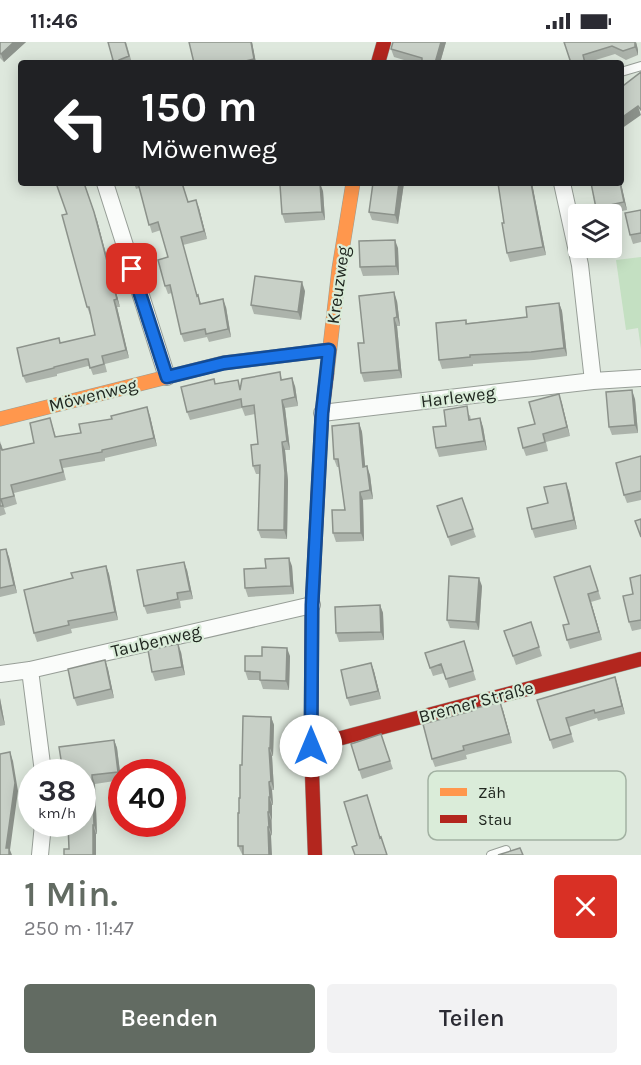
<!DOCTYPE html>
<html lang="de">
<meta charset="utf-8">
<style>
:root{--surface:#fff;--page:#f2f2f3;--text:#2b2b33;--muted:#7c7c81;--accent:#626b62}
body{margin:0;font-family:Karla,sans-serif;background:var(--page);color:var(--text);height:100vh;display:flex;flex-direction:column;font-size:22px;white-space:nowrap}
*{box-sizing:border-box;margin:0}
p{font-size:20px;color:var(--muted)}
.icon{flex:none;width:33px;height:33px;fill:none;stroke:currentColor;stroke-width:2;stroke-linecap:round;stroke-linejoin:round}
.map{position:relative;height:813px;overflow:hidden}
.panel{display:flex;flex-direction:column;background:var(--surface);flex:1}
.panel>*{flex:none}
.guide{position:absolute;left:18px;top:18px;width:606px;height:126px;border-radius:6px;box-shadow:0 3px 15px #0003;background:#202124;color:#fff;overflow:hidden}
.buttons{position:absolute;left:568px;top:162px;display:grid;gap:12px}
.buttons a{display:grid;place-items:center;width:54px;height:54px;border-radius:6px;background:var(--surface);box-shadow:0 3px 15px #0003;font-size:30px}
.speed{position:absolute;left:18px;top:717px;display:flex;gap:12px;font-size:30px;font-weight:700;text-align:center}
.speed>*{display:grid;place-content:center;width:78px;height:78px;border-radius:50%;background:var(--surface);box-shadow:0 3px 15px #0003;line-height:1}
.speed small{font-size:15px;font-weight:400}
.speed .limit{border:9px solid #d22;background:#fff;color:#111}
.pin{position:absolute;display:grid;place-items:center;width:51px;height:51px;color:#fff;margin:-26px;border-radius:12px;box-shadow:0 3px 9px #0006}
.me{position:absolute;width:66px;margin:-33px;rotate:0deg;stroke-linejoin:round;filter:drop-shadow(0 0 4px #0008)}
.turn{display:flex;align-items:center;gap:21px;height:126px;padding:0 24px;font-size:27px}
.turn .icon{width:78px;height:78px;stroke-width:2.5}
.turn b{display:block;font-size:42px;line-height:51px}
.round{display:grid;place-items:center;flex:none;width:63px;height:63px;border-radius:6px;background:var(--page)}
.headline{display:flex;align-items:center;justify-content:space-between;height:102px;padding:0 24px}
h1{font-size:36px;font-weight:600;line-height:45px;color:var(--accent)}
.button{display:flex;gap:12px;margin-top:auto;padding:12px 24px}
.button a{flex:1;height:69px;border-radius:6px;background:var(--accent);color:#fff;font-size:24px;font-weight:600;line-height:69px;text-align:center}
.button a+a{background:var(--page);color:var(--text)}
.status{display:flex;justify-content:space-between;align-items:center;height:42px;padding:0 30px;background:var(--surface);direction:ltr}
.status svg{height:16px;fill:currentColor}
.map>svg:first-child{display:block}
.green{fill:#c4e0c2}
.lines{fill:none;stroke-linecap:round;stroke-linejoin:round}
.lane-casing{stroke:#979e97;stroke-width:10}
.street-casing{stroke:#979e97;stroke-width:18}
.slow-casing{stroke:#979e97;stroke-width:15}
.jam-casing{stroke:#979e97;stroke-width:15}
.lane{stroke:#fafcfa;stroke-width:8}
.street{stroke:#fafcfa;stroke-width:16}
.slow{stroke:#ff974d;stroke-width:14}
.jam{stroke:#b3261e;stroke-width:14}
.wall{fill:#acb3ab}
.shaded-wall{fill:#8c928b}
.building{fill:#c8d0c7;stroke:#8c928b;stroke-width:1.5}
.route-casing{stroke:#114b97;stroke-width:15}
.route{stroke:#1a73e8;stroke-width:10}
.labels{text-anchor:middle;stroke-width:4.5;stroke-linejoin:round;paint-order:stroke}
.street-label{font-size:18px;fill:#202720;stroke:#daecd9}
.key{fill:#daecd9;stroke:#a2b1a2;stroke-width:1.5}
.key-label{font-size:16px;fill:#202720}
</style>
<div class="status"><b>11:46</b><svg viewBox="0 0 49 12"><path d="M0 12V9h3v3zM5 12V6h3v6zM10 12V3h3v9zM15 12V0h3v12zM26 1h20v11H26zM47 4h2v5h-2z"/></svg></div>
<div class="map">
<svg width="641" height="813" viewBox="0 0 641 813">
<rect width="100%" height="100%" fill="#dee8dd"/>
<path class="green" d="M641,215v92l-3,-21 -12,2 -10,-70z"/>
<g class="lines">
<g class="lane-casing">
<path id="lane" d="M621,30l20,-6
M491,813l15,-5"/>
</g>
<g class="street-casing">
<path id="street" d="M105,141l62,194
M562,141l18,82 13,116
M322,371l271,-32 48,-3
M30,628l13,102
M0,632l30,-4 282,-65
M40,813l3,-31"/>
</g>
<g class="slow-casing">
<path id="slow" d="M327,331l12,-104 14,-86
M0,377l223,-56 106,-13"/>
</g>
<g class="jam-casing">
<path id="jam" d="M378,21l6,-21
M311,704l330,-87
M315,813l-4,-109 1,-141 10,-192 5,-40"/>
</g>
<use href="#lane" class="lane"/>
<use href="#street" class="street"/>
<use href="#slow" class="slow"/>
<use href="#jam" class="jam"/>
</g>
<path class="wall" d="M0,0h26l-22,20 -4,-4z
M126,0l6,21h-27l8,-3z
M252,0l4,21h-62z
M446,0l-6,21h-26l-20,-6 -3,-8z
M564,0h72l2,8v5l-12,5 -11,-6 -29,9z
M134,141h48l6,19 11,6 8,31 -24,6 14,50 4,8 25,4 5,30 -22,5 -2,-5 -23,5 -3,-8 -9,-41 -4,1 -3,-8 3,-29 -7,-27 -9,3 -13,-45 -3,1z
M373,141h31l-6,41 -26,-4 -3,-8z
M498,141h34l14,72 -36,7 -3,-9 -3,-30z
M621,141l6,27 -20,4h-9l-2,-6z
M323,149l2,29 -40,3 -3,-9z
M641,168v32l-8,2 -3,-9z
M97,178l23,87h-3l12,51 -24,6 2,8 -14,3 -3,-8 -2,-1 -31,8v2l-31,7 -3,-7 38,-33 34,-8 -4,-20h-1l-3,-8z
M398,206l1,27 -36,1 -3,-9z
M305,249l-4,29 -47,-6 -3,-9z
M397,259l3,25h-3l5,52 -38,4 -3,-9 3,-30z
M559,261l3,8 5,45 -33,4 -61,4v2l-31,3 -3,-9 27,-40 1,3 60,-6z
M280,330l2,8 13,6 3,20 -13,2 5,42h-5l3,31 -1,58 -26,-1 -3,-8 2,-56h-4l-3,-8 5,-22 -3,-30 -10,2 -3,-8 -52,12 -3,-8 27,-33 1,5 26,3z
M559,352l11,42 -24,6 2,9 -22,5 -3,-8 12,-24z
M635,357l3,34 -26,2 -3,-8z
M470,373l1,5 9,-2 3,9 4,23 -48,7 -3,-9 10,-22z
M150,374l7,30 -52,12v3l-42,7 3,12 -52,13 3,11 -13,4 2,6 -6,2v-75l3,9 31,-7 16,-25 6,19 25,-4z
M359,381l3,9 3,34 5,9 3,24 -10,1 1,41 -28,1 -3,-9 12,-23 -6,-43h-2l-3,-8z
M641,414v44l-14,3 -3,-8z
M569,449l8,38 -42,9 -3,-9 16,-26z
M462,456l14,39 -25,9 -14,-40z
M0,508l9,7 8,36 -17,4z
M106,524l3,8 9,46 -47,9 1,4 -35,9 -3,-9 39,-55z
M292,524l2,28 -46,3 -3,-9z
M590,524l11,33 -10,3 11,38 -32,9 -3,-9 2,-16z
M187,528l6,29 -13,2 1,7 -34,6 -3,-8z
M641,533v54l-9,2 -3,-9 4,-28z
M482,544l-3,44 -29,-2 -3,-8z
M380,563l3,8 1,27 -45,2 -3,-9z
M531,580l11,34 -26,9 -12,-34z
M464,599l12,39 -27,8 -5,-15 -11,3 -3,-8z
M181,610l4,23 -30,6 -3,-9z
M262,614h28l-1,34 -26,-1 -3,-9h-12l-3,-9z
M105,618l3,9 6,29 -37,8 -3,-8z
M371,621l3,8 7,28 -31,7 -3,-8z
M615,635l10,37 -27,7 -1,-3 -28,9 5,15 -21,7 -16,-49z
M0,656l5,27 -5,1z
M503,668l9,33 -46,12 1,4 -32,8 -3,-8z
M271,675l3,8 -1,31h-1l2,34h-2l1,15h-1v30l-30,19 -4,-8 4,-81z
M381,692l12,35 -31,10 -3,-9z
M114,698l3,8 4,32 -26,4 2,50h-1v21h-32l5,-6 13,-77z"/>
<path class="shaded-wall" d="M14,0h12l-22,20 -3,-8z
M251,0h1l4,21 -2,-4z
M441,0h5l-6,21h-5z
M636,0l2,8v5l-3,-8z
M638,64l3,9 -20,14v-11z
M84,141l13,37 23,87 -3,-8z
M320,141l3,8 2,29 -3,-8z
M399,141h5l-6,41 -3,-9z
M531,141h1l14,72 -3,-8z
M620,141h1l6,27 -3,-8z
M196,158l3,8 8,31 -3,-8z
M395,198l3,8 1,27 -3,-9z
M302,240l3,9 -4,29 -3,-8z
M394,250l3,9 3,25 -3,-9z
M223,257l3,8 5,30 -3,-8z
M114,258l3,7 12,51 -3,-8z
M559,261l3,8 5,45 -3,-8z
M394,276l3,8 5,52 -3,-8z
M292,336l3,8 3,20 -3,-9z
M632,348l3,9 3,34 -3,-8z
M559,352l3,9 8,33 -3,-9z
M282,358l3,8 5,42 -3,-9z
M147,365l3,9 7,30 -3,-8z
M480,376l3,9 4,23 -3,-9z
M359,381l3,9 4,43 -3,-8z
M282,400l3,8 3,31 -1,58 -3,-9z
M367,424l3,9 3,24 -3,-9z
M566,441l3,8 8,38 -3,-9z
M360,450l3,8 1,41 -3,-8z
M6,507l3,8 8,36 -3,-8z
M289,516l3,8 2,28 -3,-8z
M184,520l3,8 6,29 -3,-8z
M106,524l3,8 9,46 -3,-8z
M479,536l3,8 -3,44 -3,-8z
M588,552l3,8 11,38 -3,-8z
M380,563l3,8 1,27 -3,-8z
M178,602l3,8 4,23 -3,-8z
M287,606l3,8 -1,34 -3,-9z
M105,618l3,9 6,29 -3,-9z
M371,621l3,8 7,28 -3,-8z
M615,635l3,9 7,28 -3,-8z
M0,656l5,27 -3,-9 -2,-8z
M500,660l3,8 9,33 -3,-9z
M271,675l3,8 -1,31 -3,-8z
M114,698l3,8 4,32 -3,-8z
M269,706l3,8 2,34 -3,-9z
M10,710l3,9 5,30 -8,59 2,5h-3l-3,-7z
M92,733l3,9 2,50 -3,-9z
M269,740l3,8 1,15 -3,-8z
M269,755l3,8v15l-3,-8z
M268,770l3,8 1,15 -3,-8z
M93,783l3,9v21h-3z
M268,785l3,8 1,20h-3z"/>
<path class="building" d="M0,0h14l-13,12 -1,-1z
M108,0h17l4,14 -10,4 1,3h-15l8,-3z
M189,0h62l3,17 -17,4h-43z
M393,0h48l-6,21h-13v-5l-31,-9z
M564,0h71v5l-12,4 -11,-5 -29,9 2,8h-14z
M641,30v38l-3,-4 -17,12v-35l3,2z
M56,141h28l10,29 23,87 -3,1 12,50 -24,6 2,8 -14,4 -2,-9h-2l-32,8v1l-31,8 -6,-28 42,-10 1,5 35,-8 -6,-28h-2l-25,-92 5,-1z
M138,141h44l6,19 8,-2 8,31 -23,6 16,59 1,-1 2,9 23,-5 5,30 -22,5 -1,-5 -24,5 -11,-49 -5,1 -7,-26 10,-3 -10,-35 -9,3z
M313,141h7l2,29 -40,2 -2,-29z
M373,141h26l-4,32 -26,-3z
M498,141h33l12,64 -36,6 -5,-30h2z
M591,141h29l4,19 -28,6z
M641,168v23l-11,2 -5,-22z
M395,198l1,26 -36,1 -1,-26z
M255,234l47,6 -4,30 -47,-7z
M394,250l3,25 -3,1 5,52 -38,3 -3,-30h6l-5,-47z
M559,261l5,45 -33,4 -61,3v2l-31,3 -3,-37 30,-3v4l61,-7 -1,-10z
M280,330l1,8 11,-2 3,19 -13,3 5,41 -5,1 3,31 -1,57h-26l2,-65 -7,1 -2,-21 7,-1 -4,-39 -12,2 -1,-8 -54,13 -6,-25 33,-8 1,5 23,-4 2,10 2,-11z
M632,348l3,35 -26,2 -3,-35z
M559,352l8,33 -24,7 2,8 -22,6 -5,-20 17,-4 -6,-22z
M467,364l2,14 11,-2 4,23 -48,7 -3,-21 13,-1 -2,-16z
M147,365l7,31 -52,12v2l-42,8 3,12 -52,13 3,11 -13,3 2,7h-3v-62l2,6 32,-7 -4,-20 20,-5 5,19 26,-4 -2,-9 33,-5 -1,-3z
M359,381l4,44 4,-1 3,24 -10,2 1,41h-28l-1,-23h13l-7,-51h-4l-2,-33z
M641,414v35l-17,4 -8,-32z
M566,441l8,37 -42,9 -5,-21 21,-5 -4,-16z
M462,456l11,31 -25,8 -11,-31z
M641,477v18l-6,-16z
M6,507l8,36 -14,3v-38z
M289,516l2,28 -46,2 -1,-19 22,-1 -1,-9z
M184,520l6,29 -13,2 1,6 -34,7 -7,-36z
M106,524l9,46 -47,9 1,4 -35,8 -10,-43 49,-12 -2,-5z
M590,524l8,25 -10,3 11,38 -32,8 -4,-15 6,-1 -15,-47z
M641,533v45l-12,2 -6,-26 10,-2 -3,-16z
M449,534l30,2 -3,44 -29,-2z
M380,563l1,27 -45,1 -1,-26z
M531,580l8,25 -26,9 -9,-25z
M464,599l9,30 -27,8 -5,-15 -11,4 -5,-15z
M178,602l4,23 -30,5 -4,-22z
M262,605l25,1 -1,33 -26,-1v-8l-15,-1v-15h17z
M105,618l6,29 -37,9 -6,-29z
M371,621l7,28 -31,7 -6,-28z
M615,635l7,29 -27,7 -1,-3 -28,8 5,16 -21,6 -13,-40z
M500,660l9,32 -46,12 1,4 -32,9 -9,-35 49,-13v-2z
M243,674l28,1 -1,31h-1l2,33 -2,1 1,15h-1v15h-1l1,15h-1l1,28h-26v-9h-5v-33h1v-15h1v-33h2z
M381,692l9,27 -31,9 -8,-26z
M114,698l4,32 -26,3 2,50h-1v30h-29v-6h5l-1,-25h14v-52h-19l-4,-25z
M10,710l5,31 -9,65h3v7h-9v-101z
M367,753l13,43 1,-1 6,18h-32l-3,-8 5,-2 -13,-43z
M520,806l3,7h-25z"/>
<g class="lines">
<g class="route-casing">
<path id="route" d="M132,227l35,108 57,-14 105,-13 -7,63 -10,192 -1,141"/>
</g>
<use href="#route" class="route"/>
</g>
<g class="labels">
<g class="street-label">
<text transform="translate(338 243) rotate(-82)" y="6">Kreuzweg</text>
<text transform="translate(93 353) rotate(-14)" y="6">Möwenweg</text>
<text transform="translate(458 355) rotate(-7)" y="6">Harleweg</text>
<text transform="translate(156 599) rotate(-13)" y="6">Taubenweg</text>
<text transform="translate(476 660) rotate(-15)" y="6">Bremer Straße</text>
</g>
</g>
<rect x="428" y="729" width="198" height="69" rx="9" class="key"/>
<rect x="440" y="746" width="27" height="8" fill="#ff974d"/>
<rect x="440" y="773" width="27" height="8" fill="#b3261e"/>
<g class="key-label">
<text x="478" y="756">Zäh</text>
<text x="478" y="783">Stau</text>
</g>
</svg>
<div class="buttons">
<a><svg class="icon" aria-label="layers" viewBox="0 0 24 24"><path d="M12 4l9 5-9 5-9-5zM3 14l9 5 9-5"/></svg></a>
</div>
<div class="speed"><div>38<small>km/h</small></div><div class="limit">40</div></div>
<div class="pin" style="left:132px;top:227px;background:#d93025"><svg class="icon" aria-label="arrive" viewBox="0 0 24 24"><path d="M6 21V4h12l-3 4 3 4H6"/></svg></div>
<svg class="me" style="left:311px;top:704px" viewBox="-20 -20 40 40"><circle r="19" fill="#fff"/><path d="M0-13L10 11 0 6-10 11z" fill="#1a73e8"/></svg>
<div class="guide">
<div class="turn"><svg class="icon" aria-label="left" viewBox="0 0 24 24"><path d="M17 20v-9H6M10 6l-5 5 5 5"/></svg><div><b>150 m</b>Möwenweg</div></div>
</div>
</div>
<section class="panel">
<div class="headline"><div><h1>1 Min.</h1><p>250 m · 11:47</p></div><a class="round" style="background:#d93025;color:#fff"><svg class="icon" aria-label="close" viewBox="0 0 24 24"><path d="M6 6l12 12M18 6L6 18"/></svg></a></div>
<div class="button"><a>Beenden</a><a>Teilen</a></div>
</section>
